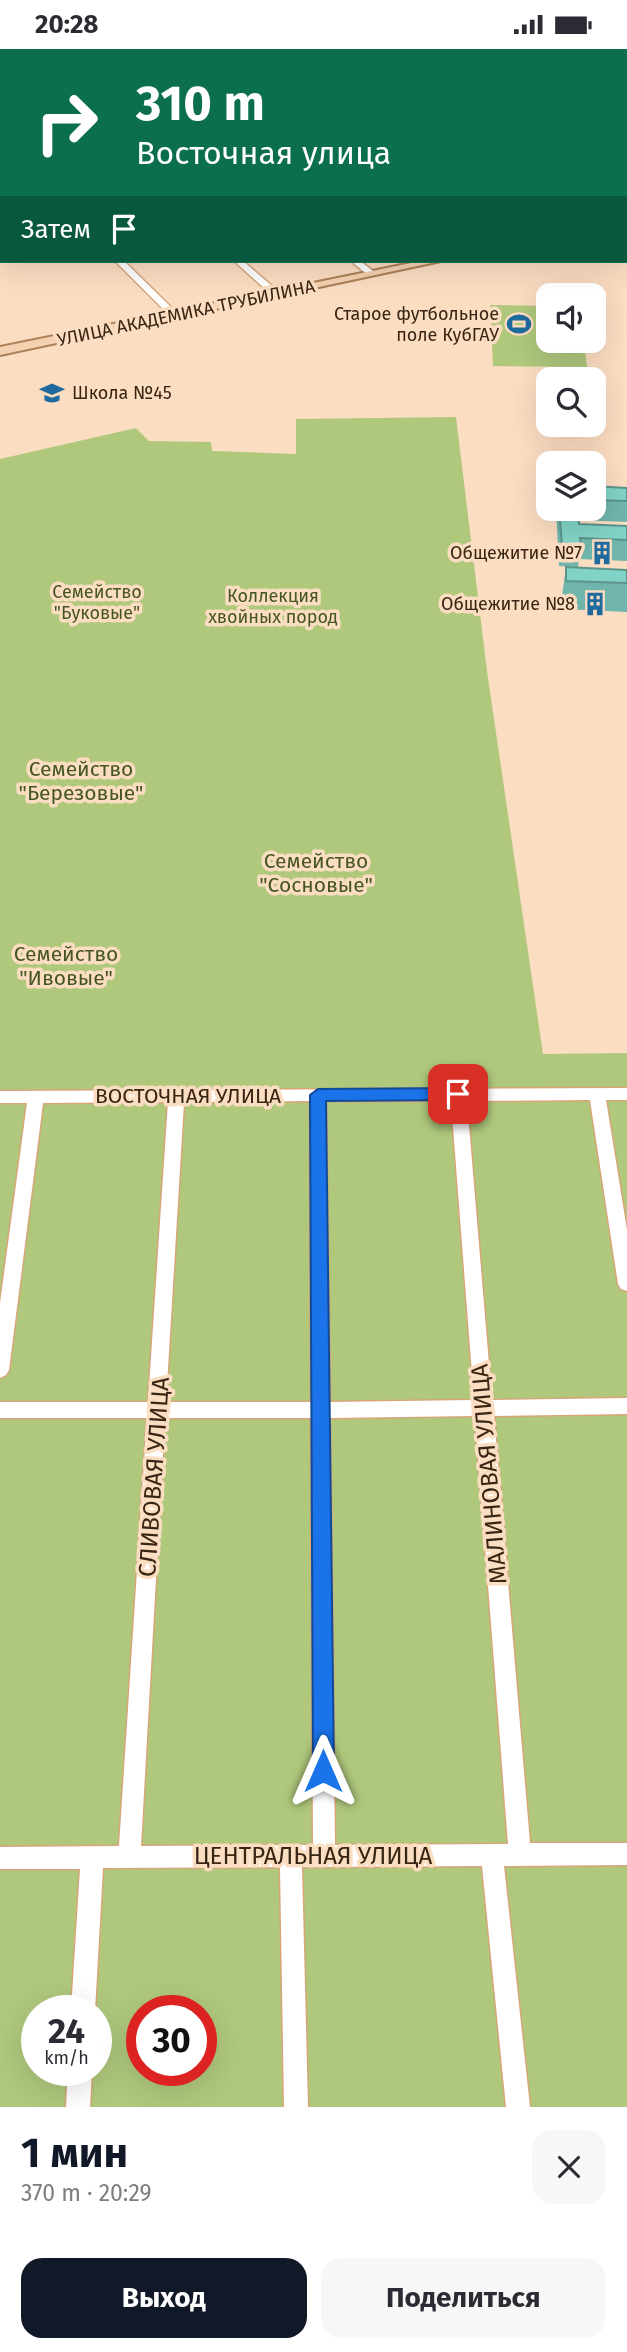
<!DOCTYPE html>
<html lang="ru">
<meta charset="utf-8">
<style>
:root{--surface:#fff;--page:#f7f7f7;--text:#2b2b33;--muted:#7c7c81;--accent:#111827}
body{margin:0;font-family:"Fira Sans",sans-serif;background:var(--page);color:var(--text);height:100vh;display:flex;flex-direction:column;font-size:26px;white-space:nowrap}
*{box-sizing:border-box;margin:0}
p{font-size:23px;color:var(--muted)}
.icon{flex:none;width:38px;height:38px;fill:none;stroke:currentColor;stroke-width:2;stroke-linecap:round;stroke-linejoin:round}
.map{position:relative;height:2058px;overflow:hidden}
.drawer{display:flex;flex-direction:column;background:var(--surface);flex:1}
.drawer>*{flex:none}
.hud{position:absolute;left:0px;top:0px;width:628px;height:214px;box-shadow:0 7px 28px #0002;background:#0b6e4f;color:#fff;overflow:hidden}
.controls{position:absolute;left:536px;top:234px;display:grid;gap:14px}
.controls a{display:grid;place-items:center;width:70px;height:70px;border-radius:14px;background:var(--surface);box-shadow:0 7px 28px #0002;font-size:35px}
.speed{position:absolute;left:21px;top:1946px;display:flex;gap:14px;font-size:35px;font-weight:700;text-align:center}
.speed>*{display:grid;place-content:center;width:91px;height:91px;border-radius:50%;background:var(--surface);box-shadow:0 7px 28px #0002;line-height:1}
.speed small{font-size:18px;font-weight:400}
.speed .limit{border:10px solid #d22;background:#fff;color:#111}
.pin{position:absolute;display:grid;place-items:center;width:60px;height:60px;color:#fff;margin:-30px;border-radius:14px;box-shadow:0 4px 10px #0006}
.me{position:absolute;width:77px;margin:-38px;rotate:0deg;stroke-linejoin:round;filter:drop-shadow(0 0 5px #0008)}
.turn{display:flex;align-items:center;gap:24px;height:147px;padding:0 21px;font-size:32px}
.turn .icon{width:91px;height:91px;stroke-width:2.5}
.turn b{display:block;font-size:49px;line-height:60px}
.then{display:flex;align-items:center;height:66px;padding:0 21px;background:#0003;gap:14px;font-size:26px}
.round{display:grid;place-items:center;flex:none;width:74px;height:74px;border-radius:21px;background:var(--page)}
.head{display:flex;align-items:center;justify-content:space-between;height:119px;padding:0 21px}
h1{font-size:42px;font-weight:700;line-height:52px;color:var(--accent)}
.action{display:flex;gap:14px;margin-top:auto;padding:14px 21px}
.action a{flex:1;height:80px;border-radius:21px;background:var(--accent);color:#fff;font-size:28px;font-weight:700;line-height:80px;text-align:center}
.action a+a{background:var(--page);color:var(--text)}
.status{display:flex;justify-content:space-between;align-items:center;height:49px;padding:0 35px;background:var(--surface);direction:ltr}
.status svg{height:19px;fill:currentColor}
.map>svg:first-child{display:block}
.green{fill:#afc87c;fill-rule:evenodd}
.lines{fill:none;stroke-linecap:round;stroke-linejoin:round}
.minor-casing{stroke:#d7a67a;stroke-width:3}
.major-casing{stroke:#ad8158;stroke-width:4}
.minor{fill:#fff;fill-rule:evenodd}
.major{fill:#f4d1b1;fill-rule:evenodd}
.tram{stroke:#977f68;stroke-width:2}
.wall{fill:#70b5ab}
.building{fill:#82d3c7;stroke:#5b948b;stroke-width:2}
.route{fill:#1a73e8;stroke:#114b97;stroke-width:2}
.labels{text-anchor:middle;stroke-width:7;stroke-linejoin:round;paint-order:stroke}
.far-street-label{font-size:18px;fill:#382513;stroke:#fbddc2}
.far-poi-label{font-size:18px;fill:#382513;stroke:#fbddc2;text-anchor:end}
.far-park-label{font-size:18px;fill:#465622;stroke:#fbddc2}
.park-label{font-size:21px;fill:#465622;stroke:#fbddc2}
.street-label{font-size:21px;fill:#382513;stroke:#fbddc2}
.near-street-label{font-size:24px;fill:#382513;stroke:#fbddc2}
</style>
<div class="status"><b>20:28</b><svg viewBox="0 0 49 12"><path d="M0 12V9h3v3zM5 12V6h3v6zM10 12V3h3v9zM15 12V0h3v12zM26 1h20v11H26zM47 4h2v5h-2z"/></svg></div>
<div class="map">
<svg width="627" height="2058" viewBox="0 0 627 2058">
<rect width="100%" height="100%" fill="#fbddc2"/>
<path class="green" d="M490,256l58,1v35h36l3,26 -94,-1z
M456,368l31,254 56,383 84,-1v1054h-627v-1648l136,-31 13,13 62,1 1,9 84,3v-35zM37,1962h59v59h-59zM142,1962h59v59h-59z"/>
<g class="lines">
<g class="minor-casing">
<path id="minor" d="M78,0h8l1,2h-7z
M290,0h16l-18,2z
M324,0h16l-18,2z
M364,0h9l1,2h-8z
M510,0h16l-18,2z
M0,1l3,1 -1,5h-2z
M626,8h1v4h-1z
M0,52h2v4h-2z
M626,83h1v4h-1z
M0,85h2l-2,5z
M0,121h2l-2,5z
M626,160h1v6l-1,-1z
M0,201h2v6h-2z
M115,212h9l53,52v4h-6z
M234,212h9l36,31v4h-6z
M351,212h9l17,13 -8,2z
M627,1039v12h-21l21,130v61l-6,-2 -3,-5 -28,-184 -123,1 25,299 135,-2v16l-133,2 36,427h97v22l-123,1 26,241h-24l-24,-241 -180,1 6,240h-24l-4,-240 -177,1 -8,143h-24l9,-142h-80v-22l119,-1 28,-428h-147v-16h148l20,-300 -125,1 -34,267 -3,5 -6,3v-75l27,-200h-27v-12zM310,1052l1,301h-145l18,-300zM326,1052h125l23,299 -144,2zM475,1367l33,428 -173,1 -5,-427zM165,1369h146l2,427 -172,1z
M68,2021h24l-2,37h-24z"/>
</g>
<g class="major-casing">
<path id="major" d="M175,0h10l1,2h-10z
M557,0h11l1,2h-11z
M626,31h1v6h-1z
M626,169h1v6h-1z
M421,212h20l-441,94v-8z"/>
</g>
<use href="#minor" class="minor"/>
<use href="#major" class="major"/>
<path class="tram" d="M304,2l11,-2"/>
</g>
<path class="wall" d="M593,437l34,2v34l-48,-2v4l48,2v35l-48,-2 -1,8 -19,-1 -3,-57h37z
M566,518l61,3v42l-64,-3 -1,-13z"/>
<path class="building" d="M593,437l34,2v13l-34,-1z
M559,460h19l1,15 48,2v14l-47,-2 1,8 -19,-1z
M566,518l61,3v13l-61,-2z"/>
<path class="route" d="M458,1039l8,6 -8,6 -132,1 8,670 -3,8 -8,3 -7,-3 -3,-8 -3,-676 8,-6z"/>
<defs>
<g id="stadium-bare" transform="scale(1.89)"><path d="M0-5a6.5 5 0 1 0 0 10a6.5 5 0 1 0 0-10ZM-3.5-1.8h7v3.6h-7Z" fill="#206b9e" stroke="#fbddc2" stroke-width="2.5" paint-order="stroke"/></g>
<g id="school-bare" transform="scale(1.89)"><path d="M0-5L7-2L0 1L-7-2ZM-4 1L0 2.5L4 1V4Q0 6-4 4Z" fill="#206b9e" stroke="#fbddc2" stroke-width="2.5" paint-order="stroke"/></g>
<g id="building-bare" transform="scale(1.89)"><path d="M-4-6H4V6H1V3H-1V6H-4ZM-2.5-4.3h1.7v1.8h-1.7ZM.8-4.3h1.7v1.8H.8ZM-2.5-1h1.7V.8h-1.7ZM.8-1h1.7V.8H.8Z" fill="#206b9e" stroke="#fbddc2" stroke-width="2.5" paint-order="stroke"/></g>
</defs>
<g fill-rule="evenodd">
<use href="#stadium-bare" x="519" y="275"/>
<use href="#school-bare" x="52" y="344"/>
<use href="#building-bare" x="602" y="504"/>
<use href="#building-bare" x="595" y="555"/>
</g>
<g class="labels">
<g class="far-street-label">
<text transform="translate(186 264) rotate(-12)" y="6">УЛИЦА АКАДЕМИКА ТРУБИЛИНА</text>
</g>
<g class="far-poi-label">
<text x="499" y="271">Старое футбольное<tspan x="499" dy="21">поле КубГАУ</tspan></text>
<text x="72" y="350" text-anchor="start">Школа №45</text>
<text x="582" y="510">Общежитие №7</text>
<text x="575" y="561">Общежитие №8</text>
</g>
<g class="far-park-label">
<text x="97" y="549">Семейство<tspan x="97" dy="21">"Буковые"</tspan></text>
<text x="273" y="553">Коллекция<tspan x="273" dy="21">хвойных пород</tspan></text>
</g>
<g class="park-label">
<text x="81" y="727">Семейство<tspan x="81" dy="24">"Березовые"</tspan></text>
<text x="316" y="819">Семейство<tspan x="316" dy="24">"Сосновые"</tspan></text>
<text x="66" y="912">Семейство<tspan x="66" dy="24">"Ивовые"</tspan></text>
</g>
<g class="street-label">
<text x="188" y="1054">ВОСТОЧНАЯ УЛИЦА</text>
</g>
<g class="near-street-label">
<text transform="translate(489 1425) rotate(-95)" y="8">МАЛИНОВАЯ УЛИЦА</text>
<text transform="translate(154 1428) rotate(-86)" y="8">СЛИВОВАЯ УЛИЦА</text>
<text x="313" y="1815">ЦЕНТРАЛЬНАЯ УЛИЦА</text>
</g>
</g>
</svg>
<div class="controls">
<a><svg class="icon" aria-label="sound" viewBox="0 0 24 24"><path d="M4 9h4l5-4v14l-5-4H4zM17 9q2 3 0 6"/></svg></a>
<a><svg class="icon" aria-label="search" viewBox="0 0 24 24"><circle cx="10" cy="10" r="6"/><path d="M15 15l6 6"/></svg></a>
<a><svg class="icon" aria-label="layers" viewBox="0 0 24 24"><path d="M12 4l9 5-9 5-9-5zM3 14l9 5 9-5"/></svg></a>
</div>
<div class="speed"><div>24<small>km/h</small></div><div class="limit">30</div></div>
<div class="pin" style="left:458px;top:1045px;background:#d93025"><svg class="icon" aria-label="arrive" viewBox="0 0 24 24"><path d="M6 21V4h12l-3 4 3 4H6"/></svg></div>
<svg class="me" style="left:323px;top:1722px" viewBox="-20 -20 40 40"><path d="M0-17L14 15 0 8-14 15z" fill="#1a73e8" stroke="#fff" stroke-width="4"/></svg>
<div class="hud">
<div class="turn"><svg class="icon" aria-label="right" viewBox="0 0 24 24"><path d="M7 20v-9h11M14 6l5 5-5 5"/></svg><div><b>310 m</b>Восточная улица</div></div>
<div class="then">Затем<svg class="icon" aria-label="arrive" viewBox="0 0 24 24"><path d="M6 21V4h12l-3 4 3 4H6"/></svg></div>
</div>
</div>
<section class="drawer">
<div class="head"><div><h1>1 мин</h1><p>370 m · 20:29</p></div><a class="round"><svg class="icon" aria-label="close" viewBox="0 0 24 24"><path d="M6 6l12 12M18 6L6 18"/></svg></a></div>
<div class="action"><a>Выход</a><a>Поделиться</a></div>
</section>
